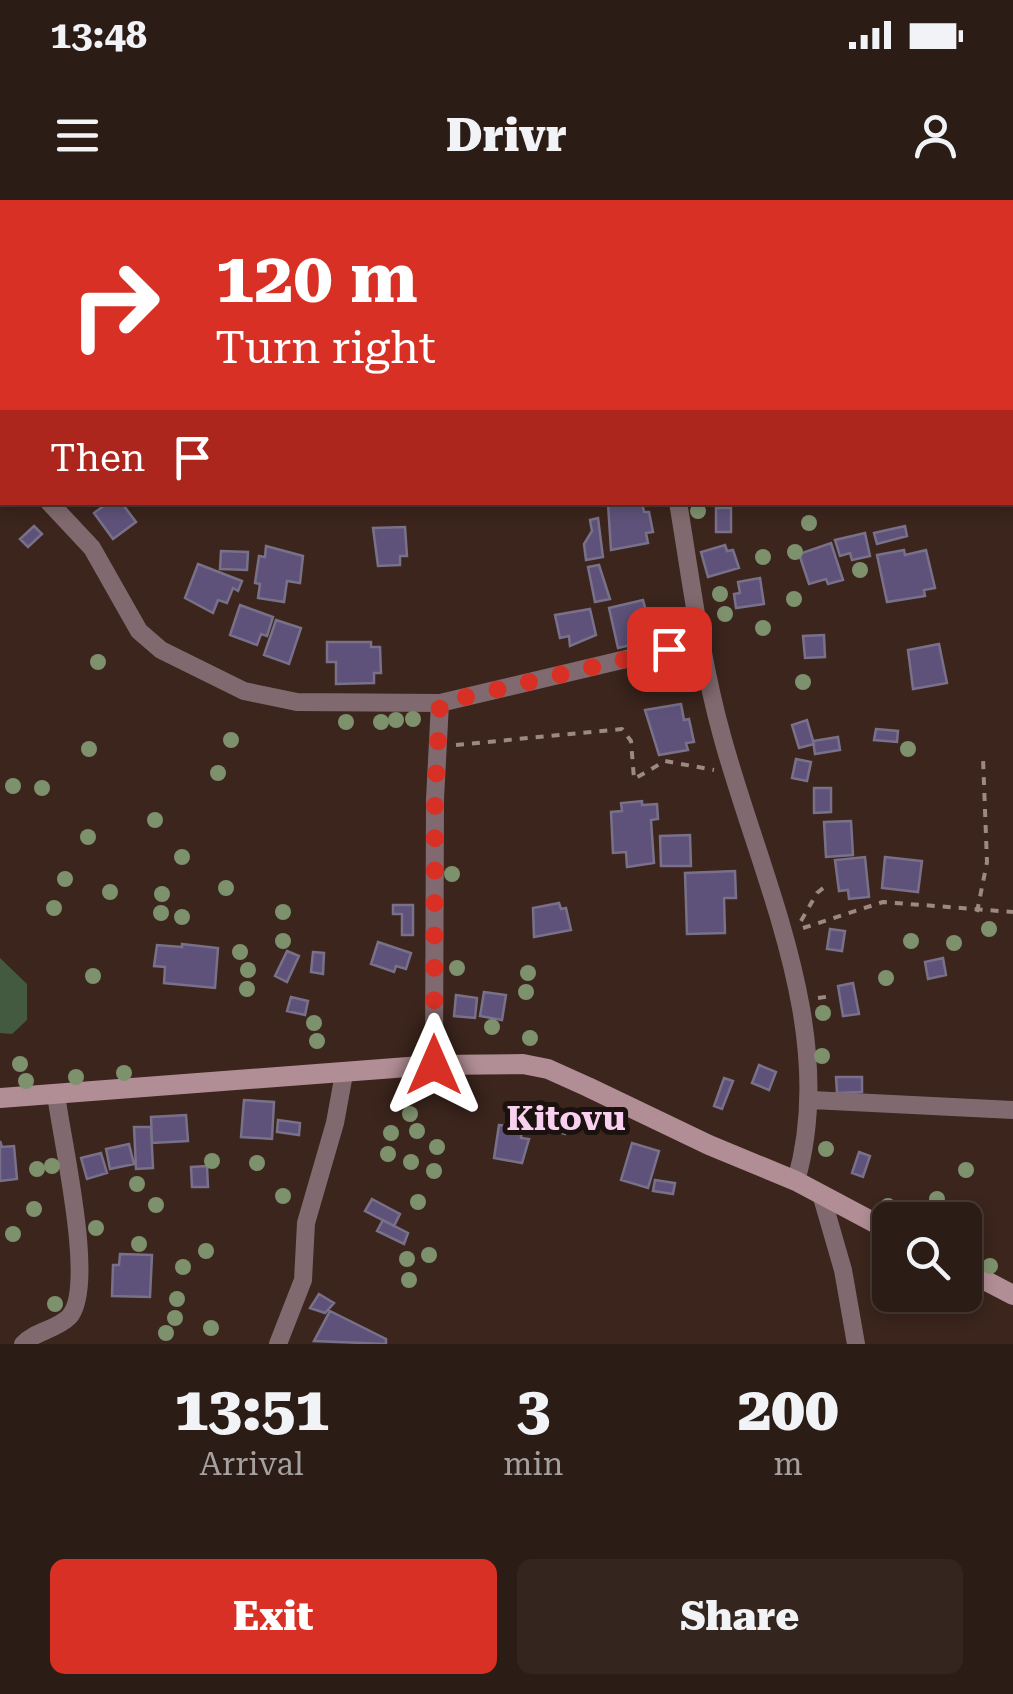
<!DOCTYPE html>
<style>
:root{--surface:#2c1c16;--page:#34251f;--text:#f1f3f6;--muted:#a6a1a1;--line:#483a35;--accent:#d93025}
body{margin:0;font-family:"Roboto Serif",serif;background:var(--page);color:var(--text);height:100vh;display:flex;flex-direction:column;font-size:38px;white-space:nowrap}
*{box-sizing:border-box;margin:0}
p{font-size:32px;color:var(--muted)}
.icon{flex:none;width:55px;height:55px;fill:none;stroke:currentColor;stroke-width:2;stroke-linecap:round;stroke-linejoin:round}
.map{position:relative;height:1144px;overflow:hidden}
.drawer{display:flex;flex-direction:column;background:var(--surface);flex:1}
.drawer>*{flex:none}
.banner{position:absolute;left:0px;top:0px;width:1015px;height:305px;box-shadow:0 5px 15px #0003,0 0 0 2px var(--line);background:#d93025;color:#fff;overflow:hidden}
.buttons{position:absolute;left:872px;top:1002px;display:grid;gap:20px}
.buttons a{display:grid;place-items:center;width:110px;height:110px;border-radius:15px;background:var(--surface);box-shadow:0 5px 15px #0003,0 0 0 2px var(--line);font-size:50px}
.pin{position:absolute;display:grid;place-items:center;width:85px;height:85px;color:#fff;margin:-42px;border-radius:20px;box-shadow:0 5px 15px #0006}
.me{position:absolute;width:110px;margin:-55px;rotate:0deg;stroke-linejoin:round;filter:drop-shadow(0 0 8px #0008)}
.turn{display:flex;align-items:center;gap:35px;height:210px;padding:0 50px;font-size:45px}
.turn .icon{width:130px;height:130px;stroke-width:2.5}
.turn b{display:block;font-size:70px;line-height:85px}
.then{display:flex;align-items:center;height:95px;padding:0 50px;background:#0003;gap:20px;font-size:38px}
.eta{display:flex;justify-content:space-evenly;align-items:center;height:170px;text-align:center}
.eta b{font-size:60px;font-weight:800;line-height:70px}
.button{display:flex;gap:20px;margin-top:auto;padding:20px 50px}
.button a{flex:1;height:115px;border-radius:15px;background:var(--accent);color:#fff;font-size:40px;font-weight:800;line-height:115px;text-align:center}
.button a+a{background:var(--page);color:var(--text)}
.status{display:flex;justify-content:space-between;align-items:center;height:70px;padding:0 50px;background:var(--surface);direction:ltr}
.status svg{height:28px;fill:currentColor}
header{display:flex;justify-content:space-between;align-items:center;height:130px;padding:0 50px;background:var(--surface);font-size:45px;font-weight:800}
.map>svg:first-child{display:block}
.green{fill:#435a40}
.building{fill:#5e527a;stroke:#787189;stroke-width:2.5}
.lines{fill:none;stroke-linecap:round;stroke-linejoin:round}
.path{stroke:#9b8982;stroke-width:4;stroke-dasharray:8 8;stroke-linecap:butt}
.street{stroke:#816a6f;stroke-width:18}
.secondary{stroke:#b18d95;stroke-width:20}
.tree{fill:#7e916d}
.route{stroke:#d93025;stroke-width:18;stroke-dasharray:0 32.4}
.labels{text-anchor:middle;stroke-width:10;stroke-linejoin:round;paint-order:stroke}
.quarter-label{font-size:35px;font-weight:bold;fill:#f9d0ef;stroke:#1b110e}
</style>
<div class="status"><b>13:48</b><svg viewBox="0 0 49 12"><path d="M0 12V9h3v3zM5 12V6h3v6zM10 12V3h3v9zM15 12V0h3v12zM26 1h20v11H26zM47 4h2v5h-2z"/></svg></div>
<header><svg class="icon" aria-label="menu" viewBox="0 0 24 24"><path d="M4 6h16M4 12h16M4 18h16"/></svg>Drivr<svg class="icon" aria-label="person" viewBox="0 0 24 24"><circle cx="12" cy="8" r="4"/><path d="M4 21q1-7 8-7t8 7"/></svg></header>
<div class="map">
<svg width="1013" height="1144" viewBox="0 0 1013 1144">
<rect width="100%" height="100%" fill="#3b251d"/>
<path class="green" d="M0,758l27,26v36l-15,14 -12,-1z"/>
<path class="building" d="M109,302h12l15,20 -23,17 -19,-26z
M642,302l2,10h5l4,20 -7,1 2,10 -37,7 -3,-46z
M716,308h15v24h-15z
M598,318l5,39 -17,3 -2,-16 8,-13 -2,-11z
M34,326l8,8 -14,13 -8,-8z
M905,326l2,10 -30,8 -3,-11z
M405,327l2,29h-7v9l-22,1 -5,-38z
M865,333l5,23 -18,4 -2,-7 -10,3 -5,-16z
M831,343l12,37 -15,4 -2,-5 -17,5 -10,-30z
M725,345l2,6 6,-1 6,18 -31,9 -7,-25z
M266,346l37,10 -3,27 -13,-2 -3,21 -26,-4 2,-14 -5,-1 4,-27 6,1z
M904,350l1,5 21,-5 9,38 -11,2 1,6 -38,6 -10,-47z
M221,351l27,1 -1,18 -27,-1z
M198,364l44,17 -4,10 -5,-3 -6,15 -9,-3 -5,13 -28,-15z
M599,365l11,34 -15,3 -7,-35z
M760,378l4,26 -28,4 -2,-14 6,-1 -2,-11z
M643,400l3,11 6,-2 3,16 -6,2 3,13 -34,8 -9,-40z
M240,405l33,12 -6,19 -6,-2 -4,11 -27,-10z
M590,409l6,26 -26,11 -1,-10 -9,2 -5,-23z
M276,420l25,8 -12,36 -25,-9z
M824,435l1,22 -20,1 -2,-22z
M327,442h44v5h9l1,26h-7v10l-38,1v-22h-9z
M939,444l8,39 -34,6 -5,-39z
M681,504l3,16 5,-1 5,23 -8,1 2,7 -29,5 -14,-45z
M807,520l7,24 -15,4 -7,-23z
M876,529l22,2 -1,11 -23,-2z
M838,537l2,13 -25,4 -2,-13z
M796,559l15,3 -4,19 -15,-3z
M814,588h17v24l-17,1z
M642,601v4l15,-1 1,15 -7,1 3,43 -27,4 -1,-15 -13,1 -2,-41 11,-1 -1,-8z
M851,621l2,34 -27,2 -2,-35z
M690,635l1,31h-30l-1,-30z
M865,657l4,40 -20,2 -1,-9 -9,1 -4,-31z
M885,657l37,4 -4,31 -36,-4z
M735,671l1,27h-12l1,35 -38,1 -2,-61z
M559,703l2,6 5,-1 5,22 -37,7 -1,-29z
M393,705h20v30h-11v-21h-9z
M830,729l15,2 -3,20 -15,-2z
M378,742l33,11 -5,16 -10,-3 -2,6 -23,-8z
M182,744l36,4 -3,40 -51,-5 1,-16 -11,-1 3,-21 25,2z
M287,751l12,5 -12,26 -12,-6z
M313,752l11,1 -1,21 -12,-2z
M943,758l3,17 -18,4 -3,-17z
M853,783l6,31 -16,2 -5,-30z
M484,792l22,3 -4,25 -22,-4z
M456,795l21,3 -2,20 -21,-2z
M291,797l17,4 -3,14 -18,-4z
M759,865l17,7 -7,18 -17,-7z
M836,877h26v15l-25,1z
M724,878l9,3 -11,28 -8,-3z
M244,900l30,2 -2,37 -31,-2z
M546,913l22,6 -3,15 -23,-7z
M186,915l2,26 -36,2 -1,-26z
M278,920l22,3 -1,12 -22,-3z
M499,925l23,3 -1,10 8,1 -7,24 -28,-5z
M134,927h17l2,41 -17,1z
M0,941l2,6 12,-1 3,33 -17,2z
M632,943l27,8 -11,37 -27,-8z
M129,944l5,20 -24,5 -4,-20z
M859,952l11,4 -7,21 -11,-4z
M101,953l6,20 -20,6 -6,-21z
M207,966l1,21h-16l-1,-20z
M655,980l20,3 -2,11 -20,-3z
M372,999l28,15 -6,12 -29,-15z
M383,1020l25,13 -4,11 -27,-13z
M120,1054l32,1 -2,42 -38,-1 1,-31h6z
M319,1094l15,9 -9,10 -15,-5z
M330,1111l56,28v5l-72,-3z"/>
<g class="lines">
<path class="path" d="M157,0v2
M196,2l3,-2
M1012,191h1
M456,545l166,-16 9,12 3,38 31,-18 49,9
M977,712l10,-50 -4,-104
M801,721l16,-28 10,-8
M803,728l80,-26 130,10
M818,798l14,-2"/>
<path class="street" d="M622,0l1,2
M59,2l2,-2
M650,2l2,-2
M0,98l2,-4
M0,256l2,3
M49,302l43,46 47,83 22,19 83,41 53,11 143,1 262,-62
M678,302c13,78 23,158 44,234 39,143 117,296 74,445
M434,865l1,-266 5,-96
M812,900l201,10
M821,994l22,76 13,74
M23,1144c12,-13 33,-14 46,-27 28,-29 -8,-180 -13,-223
M278,1144l25,-64 3,-57 29,-100 9,-49"/>
<path class="secondary" d="M0,898l434,-33 89,-1 25,5 40,18 121,58 87,36 94,50
M965,1070l48,25"/>
</g>
<g class="tree">
<circle cx="698" cy="311" r="8"/>
<circle cx="809" cy="323" r="8"/>
<circle cx="795" cy="352" r="8"/>
<circle cx="763" cy="357" r="8"/>
<circle cx="860" cy="370" r="8"/>
<circle cx="720" cy="394" r="8"/>
<circle cx="794" cy="399" r="8"/>
<circle cx="725" cy="414" r="8"/>
<circle cx="763" cy="428" r="8"/>
<circle cx="98" cy="462" r="8"/>
<circle cx="803" cy="482" r="8"/>
<circle cx="413" cy="519" r="8"/>
<circle cx="396" cy="520" r="8"/>
<circle cx="346" cy="522" r="8"/>
<circle cx="381" cy="522" r="8"/>
<circle cx="231" cy="540" r="8"/>
<circle cx="89" cy="549" r="8"/>
<circle cx="908" cy="549" r="8"/>
<circle cx="218" cy="573" r="8"/>
<circle cx="13" cy="586" r="8"/>
<circle cx="42" cy="588" r="8"/>
<circle cx="155" cy="620" r="8"/>
<circle cx="88" cy="637" r="8"/>
<circle cx="182" cy="657" r="8"/>
<circle cx="452" cy="674" r="8"/>
<circle cx="65" cy="679" r="8"/>
<circle cx="226" cy="688" r="8"/>
<circle cx="110" cy="692" r="8"/>
<circle cx="162" cy="694" r="8"/>
<circle cx="54" cy="708" r="8"/>
<circle cx="283" cy="712" r="8"/>
<circle cx="161" cy="713" r="8"/>
<circle cx="182" cy="717" r="8"/>
<circle cx="989" cy="729" r="8"/>
<circle cx="283" cy="741" r="8"/>
<circle cx="911" cy="741" r="8"/>
<circle cx="954" cy="743" r="8"/>
<circle cx="240" cy="752" r="8"/>
<circle cx="457" cy="768" r="8"/>
<circle cx="248" cy="770" r="8"/>
<circle cx="528" cy="773" r="8"/>
<circle cx="93" cy="776" r="8"/>
<circle cx="886" cy="778" r="8"/>
<circle cx="247" cy="789" r="8"/>
<circle cx="526" cy="792" r="8"/>
<circle cx="823" cy="813" r="8"/>
<circle cx="314" cy="823" r="8"/>
<circle cx="492" cy="827" r="8"/>
<circle cx="530" cy="838" r="8"/>
<circle cx="317" cy="841" r="8"/>
<circle cx="822" cy="856" r="8"/>
<circle cx="20" cy="864" r="8"/>
<circle cx="124" cy="873" r="8"/>
<circle cx="76" cy="877" r="8"/>
<circle cx="26" cy="881" r="8"/>
<circle cx="410" cy="914" r="8"/>
<circle cx="417" cy="931" r="8"/>
<circle cx="391" cy="933" r="8"/>
<circle cx="437" cy="947" r="8"/>
<circle cx="826" cy="949" r="8"/>
<circle cx="388" cy="954" r="8"/>
<circle cx="212" cy="961" r="8"/>
<circle cx="411" cy="962" r="8"/>
<circle cx="257" cy="963" r="8"/>
<circle cx="52" cy="966" r="8"/>
<circle cx="37" cy="969" r="8"/>
<circle cx="966" cy="970" r="8"/>
<circle cx="434" cy="971" r="8"/>
<circle cx="137" cy="984" r="8"/>
<circle cx="283" cy="996" r="8"/>
<circle cx="937" cy="999" r="8"/>
<circle cx="418" cy="1002" r="8"/>
<circle cx="156" cy="1005" r="8"/>
<circle cx="888" cy="1006" r="8"/>
<circle cx="34" cy="1009" r="8"/>
<circle cx="96" cy="1028" r="8"/>
<circle cx="13" cy="1034" r="8"/>
<circle cx="139" cy="1044" r="8"/>
<circle cx="206" cy="1051" r="8"/>
<circle cx="429" cy="1055" r="8"/>
<circle cx="407" cy="1059" r="8"/>
<circle cx="990" cy="1066" r="8"/>
<circle cx="183" cy="1067" r="8"/>
<circle cx="409" cy="1080" r="8"/>
<circle cx="177" cy="1099" r="8"/>
<circle cx="55" cy="1104" r="8"/>
<circle cx="175" cy="1118" r="8"/>
<circle cx="211" cy="1128" r="8"/>
<circle cx="166" cy="1133" r="8"/>
</g>
<g class="lines">
<path class="route" d="M434,865l1,-266 5,-96 229,-54"/>
</g>
<g class="labels">
<g class="quarter-label">
<text x="566" y="930">Kitovu</text>
</g>
</g>
</svg>
<div class="buttons">
<a><svg class="icon" aria-label="search" viewBox="0 0 24 24"><circle cx="10" cy="10" r="6"/><path d="M15 15l6 6"/></svg></a>
</div>
<div class="pin" style="left:669px;top:449px;background:#d93025"><svg class="icon" aria-label="arrive" viewBox="0 0 24 24"><path d="M6 21V4h12l-3 4 3 4H6"/></svg></div>
<svg class="me" style="left:434px;top:865px" viewBox="-20 -20 40 40"><path d="M0-17L14 15 0 8-14 15z" fill="#d93025" stroke="#fff" stroke-width="4"/></svg>
<div class="banner">
<div class="turn"><svg class="icon" aria-label="right" viewBox="0 0 24 24"><path d="M7 20v-9h11M14 6l5 5-5 5"/></svg><div><b>120 m</b>Turn right</div></div>
<div class="then">Then<svg class="icon" aria-label="arrive" viewBox="0 0 24 24"><path d="M6 21V4h12l-3 4 3 4H6"/></svg></div>
</div>
</div>
<section class="drawer">
<div class="eta">
<div><b>13:51</b><p>Arrival</p></div>
<div><b>3</b><p>min</p></div>
<div><b>200</b><p>m</p></div>
</div>
<div class="button"><a>Exit</a><a>Share</a></div>
</section>
